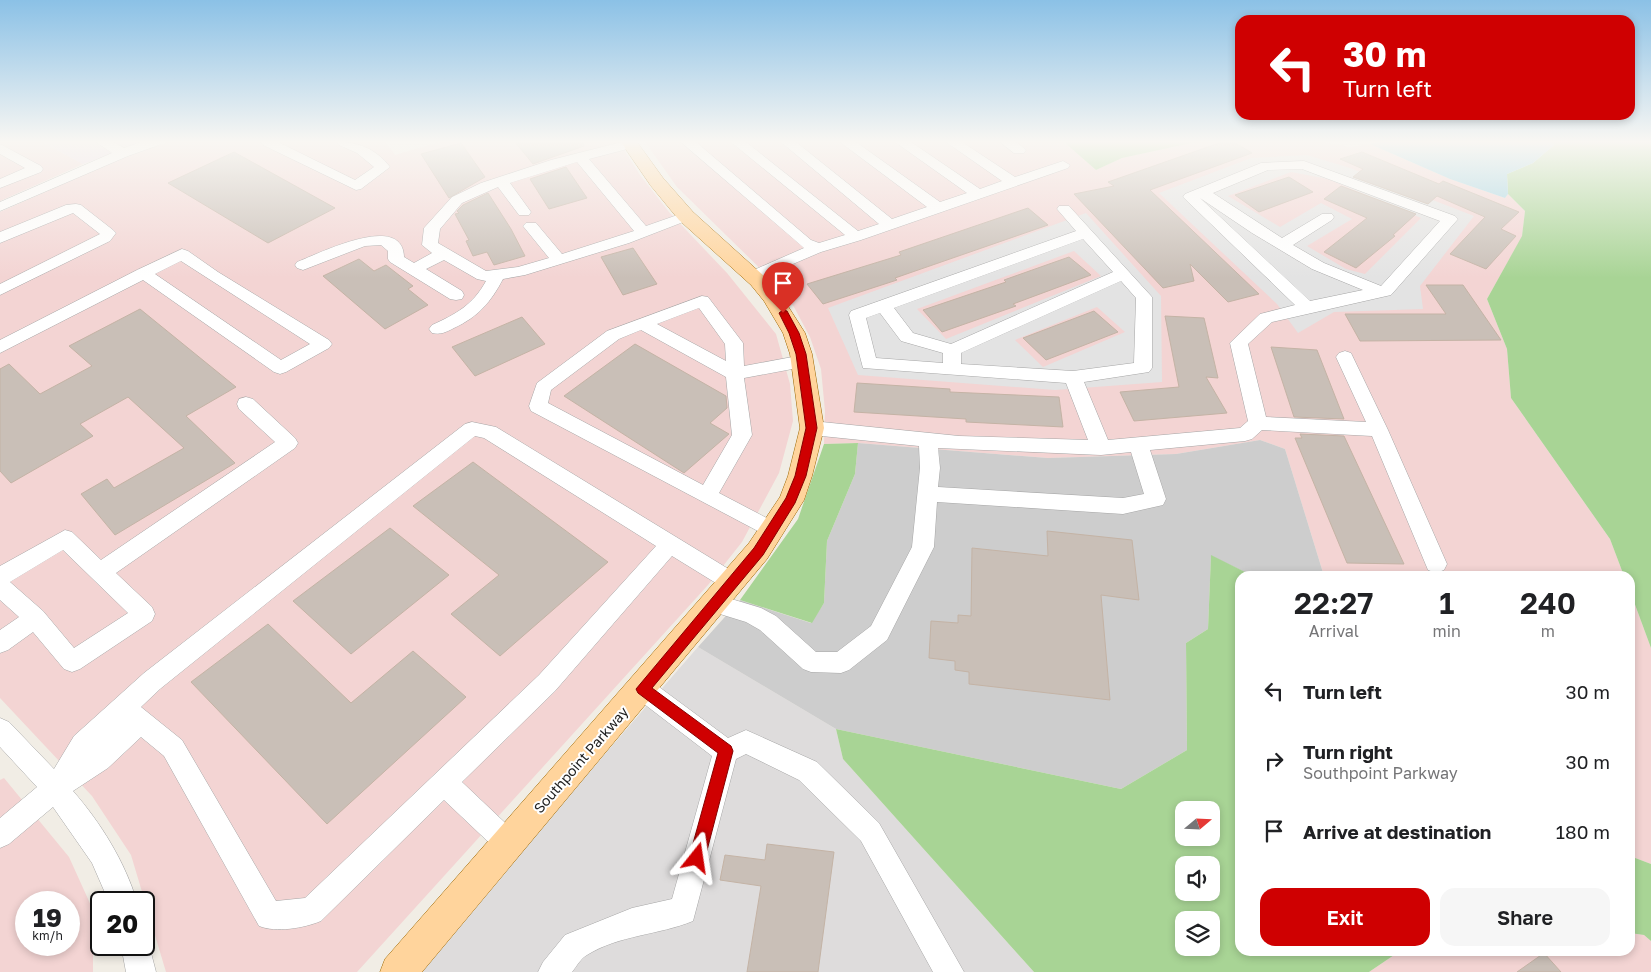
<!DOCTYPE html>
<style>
:root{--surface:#fff;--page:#f6f6f6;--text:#202124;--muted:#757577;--accent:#cf0001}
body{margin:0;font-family:"Golos Text",sans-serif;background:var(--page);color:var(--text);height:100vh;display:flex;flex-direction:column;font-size:19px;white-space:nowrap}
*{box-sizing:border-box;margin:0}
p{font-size:16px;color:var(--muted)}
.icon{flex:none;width:28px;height:28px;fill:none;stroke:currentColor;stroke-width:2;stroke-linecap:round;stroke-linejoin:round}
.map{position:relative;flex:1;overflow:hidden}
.side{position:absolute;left:1235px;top:571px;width:400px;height:385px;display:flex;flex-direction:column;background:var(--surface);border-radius:15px;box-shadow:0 2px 8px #0003}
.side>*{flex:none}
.hud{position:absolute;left:1235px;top:15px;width:400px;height:105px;border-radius:15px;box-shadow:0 2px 8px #0003;background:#cf0001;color:#fff;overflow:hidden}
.needle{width:32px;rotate:71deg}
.tools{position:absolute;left:1175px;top:801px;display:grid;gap:10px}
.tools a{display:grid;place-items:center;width:45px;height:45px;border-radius:10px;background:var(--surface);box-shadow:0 2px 8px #0003;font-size:25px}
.speed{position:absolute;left:15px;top:891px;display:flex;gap:10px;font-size:25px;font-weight:700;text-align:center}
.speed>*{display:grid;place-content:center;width:65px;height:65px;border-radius:50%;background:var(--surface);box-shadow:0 2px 8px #0003;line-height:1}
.speed small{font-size:12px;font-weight:400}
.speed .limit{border:2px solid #111;border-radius:8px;background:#fff;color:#111}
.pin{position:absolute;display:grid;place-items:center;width:42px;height:42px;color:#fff;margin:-51px -21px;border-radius:50% 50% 50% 0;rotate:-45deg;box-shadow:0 0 5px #0007}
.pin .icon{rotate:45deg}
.me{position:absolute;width:55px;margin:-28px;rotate:15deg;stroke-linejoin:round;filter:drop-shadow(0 0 4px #0008)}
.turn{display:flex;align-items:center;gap:18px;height:105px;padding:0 25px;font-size:22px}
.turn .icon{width:65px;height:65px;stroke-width:2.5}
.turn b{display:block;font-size:35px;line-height:42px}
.eta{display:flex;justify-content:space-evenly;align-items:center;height:85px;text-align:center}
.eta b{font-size:30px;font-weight:600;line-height:35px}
.primary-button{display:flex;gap:10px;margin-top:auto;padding:10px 25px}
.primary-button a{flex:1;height:58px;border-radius:15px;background:var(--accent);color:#fff;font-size:20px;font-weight:600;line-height:58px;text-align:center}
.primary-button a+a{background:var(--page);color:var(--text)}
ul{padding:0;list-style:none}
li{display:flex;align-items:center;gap:15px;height:70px;padding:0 25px}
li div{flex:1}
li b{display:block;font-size:19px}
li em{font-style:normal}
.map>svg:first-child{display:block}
.residential{fill:#dedcdc}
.commercial{fill:#f3d4d3;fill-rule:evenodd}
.industrial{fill:#ebd6e7}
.religious{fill:#cdcdcd}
.forest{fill:#a8d495;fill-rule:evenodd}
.parking{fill:#e3e3e3;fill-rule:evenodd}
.water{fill:#a1d4e3}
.building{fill:#c9bfb7;stroke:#c4b3a5}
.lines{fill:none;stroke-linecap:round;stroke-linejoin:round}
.minor-casing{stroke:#a6a6a6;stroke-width:1}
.major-casing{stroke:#9b6700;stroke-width:1}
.minor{fill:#fff;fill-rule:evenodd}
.major{fill:#ffd49c;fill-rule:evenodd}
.route{fill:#cf0001;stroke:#870001}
.labels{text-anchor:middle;stroke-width:4;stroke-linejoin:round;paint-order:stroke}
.street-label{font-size:14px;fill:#1f1f1f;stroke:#fff}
</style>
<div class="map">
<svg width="1651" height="972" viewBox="0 0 1651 972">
<rect width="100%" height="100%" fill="#f1ede5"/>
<path class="residential" d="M698,647l138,82 7,30 191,213h-619z"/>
<path class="commercial" d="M0,142h42l41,22 -83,37z
M168,142h218l9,13 44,-13h180l21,33 29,37 58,61 49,61 14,50 3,37 -14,52 -37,69 -34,43 -351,387h-191l-35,-117 -39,-59 -92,-98v-486l113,-50z
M645,142h419l32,28 26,-12 74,-16h128l26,5 20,-3 80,35 55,19 3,-4 17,17 -3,26 -35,62 20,50 4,49 99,141 14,37h-300l-39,-127 -25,-9 -84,14 -128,4 -190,-15 -34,1 1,-33 -4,-42 -11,-32 -16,-30 -16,-21 -101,-99z
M1630,591l21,57v216l-21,-8z
M4,778l65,79 24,53v62h-93v-192zM26,902h43v43h-43z
M1630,933l14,2 7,6v31h-282l31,-21h230z"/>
<path class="industrial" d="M42,142h101l-60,22z"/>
<path class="religious" d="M1260,440l25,9 39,127h-71l-42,-20 -3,73 -22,14 1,107 -66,39 -285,-60 -138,-82 42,-47 71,23 13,-20 3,-62 28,-67 3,-31 190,15 128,-4z"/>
<path class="forest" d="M1064,142h132l-74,16 -26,12z
M1551,142h100v506l-21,-57v-15h-6l-14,-37 -99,-141 -4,-49 -20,-50 35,-63 3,-25 -17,-17 -1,-20 26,-11 21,-18z
M858,443l-3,31 -28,67 -3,62 -12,20 -72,-23 58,-81 26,-75z
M1211,555l42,21h-13v375h160l-31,21h-335l-191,-213 -7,-30 285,60 66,-39 -1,-107 22,-14zM1184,810h27v28h-27zM1184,865h27v27h-27zM1184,920h27v28h-27z
M1630,856l21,8v77l-7,-6 -14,-2z"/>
<path class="parking" d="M1307,155l43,13 124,48 -54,70 3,23 -89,3 -36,21 -21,-29 -118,-111 92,-35zM1291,172l37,7 93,39 -56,56 -19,-5 -39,-23 45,-27 -31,-16 -41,24 -52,-31z
M1086,213l75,83 1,86 -107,8 -197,-15 -30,-67zM1074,251l27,25 -155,63 -29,-30zM1097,307l28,25 -82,35 -28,-27z"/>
<path class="water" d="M1380,142h171l3,3 -21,18 -26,11 1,20 -3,4 -55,-19 -80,-35z"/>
<path class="building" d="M515,142h68l1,4 -51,18z
M1222,142h12l18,11 -102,37 109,104 -31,8 -38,-38 4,17 -31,7 -89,-94 40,-8 -6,-4z
M461,143l24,34 -36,21 -28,-44z
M234,152l101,56 -67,35 -100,-60z
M1362,152l77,32 4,-3 76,31 -18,17 15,7 -30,33 -36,-15 35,-37 -48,-21 -9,8 -75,-27 10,-8 -23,-10z
M566,167l21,31 -38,11 -19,-30z
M1289,177l24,15 -54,20 -24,-17z
M1341,186l75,28 -23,21 2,1 -39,32 -32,-16 43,-34 -43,-19z
M488,193l23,36 14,27 -31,9 -7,-13 -14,4 -7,-15 3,-1 -14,-26 4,-1 -2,-2 6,-6z
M1028,208l20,17 -153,53 2,2 -74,24 -16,-20 94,-29 -2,-3z
M633,248l24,36 -34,11 -22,-38z
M1069,257l22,18 -78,29 3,2 -74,26 -19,-22 83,-28 -2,-2z
M359,259l15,12 12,-6 27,21 -5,3 20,16 -43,24 -62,-53z
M1426,285h37l38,55 -141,1 -15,-27h101z
M140,309l96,78 -50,29 49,47 -120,72 -34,-41 26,-15 7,9 70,-40 -56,-51 -48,27 13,12 -82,47 -11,-12v-102l9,-5 31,30 52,-28 -23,-20z
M1094,311l24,21 -72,28 -23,-22z
M1165,316l39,2 14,60 -12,-1 21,36 -93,8 -14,-29 59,-5z
M522,317l23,27 -70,32 -23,-29z
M635,344l91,52 1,12 -17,15 19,11 -45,39 -120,-77z
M1271,347l46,3 27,69 -50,-2z
M857,383l93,6v3l109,5 4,30 -97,-5v-3l-112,-7z
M1300,434l44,2 60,128 -57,-1 -52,-125h7z
M473,462l135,100 -108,94 -49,-42 48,-39 -86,-69z
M390,528l59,47 -98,79 -58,-53z
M1047,531l85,9 7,60 -38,-5 9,105 -141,-16v-12l-14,-2v-9l-26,-3 2,-37 27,2v-8l13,1 1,-68 76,8z
M268,624l83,79 62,-52 53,46 -139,127 -136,-142z
M767,844l67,8 -16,120h-71l14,-86 -41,-6 5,-25 40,5z
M1544,953l17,19h-44z"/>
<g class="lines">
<g class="minor-casing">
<path id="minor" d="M96,142h17l11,6 17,-6h20l-2,3 -31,11 -128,55v-9l112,-49z
M261,142h17l77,38 19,-13 -17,-14 -18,-8 -2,-3c22,0 39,7 53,25l-29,22 -5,1 -93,-45z
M622,142h13l2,2 -2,3 -46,12 57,67 40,-14 5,1 2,3 -2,3 -62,24 -104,32 -22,4c-12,23 -25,38 -49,49 -8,4 -13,7 -22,5l-3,-4 3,-4c24,-11 41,-20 54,-44l-9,-2 -33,-19 -18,9 36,22 2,4 -2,4 -6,1 -6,-1 -60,-37 -2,-3v-8l-7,-6 -16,1 -62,24 -6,-2 -2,-3 2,-3c21,-8 106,-51 107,-5l10,6 18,-10 -10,-8 2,-17 28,-31 29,-14 70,-23zM577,162l57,69 -72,23 -26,-31h-10l-3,3 26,32 -31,9 -32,4 -48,-28 2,-14 22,-26 36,-16 21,28h10l2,-3 -21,-29z
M681,142h15l115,98 8,3 26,-8 -114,-93h15l112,89 21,-7 -98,-82h15l96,77 35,-12 -87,-65h16l84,60 27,-9 -72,-51h16l69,47 22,-8 -56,-39h16l53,35 48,-16 7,4 -2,3 -207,72 -40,12 -68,29 -6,-2 -2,-3 2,-3 57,-25z
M1000,142h16l10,8 -2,3h-10z
M0,144l41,22 2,3 -2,3 -41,16v-9l25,-11 -25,-14z
M1304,161l151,55 3,3 -67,76 -119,27 -24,22 18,73 100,5 -30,-65 3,-4 6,-2 6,2 37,77 59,134 -3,6 -8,3 -8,-3 -56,-134 -110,-6 -10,9 -7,2 -95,9 16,49 -3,6 -40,9 -186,-12 -3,45 -47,93 -38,30 -8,3 -30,-1 -8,-3 -43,-39 -14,-8 -39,-12 -3,-7 3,-7 8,-2 46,14 15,8 40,36h21l34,-26 41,-79 8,-79 -1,-22 -107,-11 -7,-2 -2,-5 2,-5 7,-2 147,15 129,4 -22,-57 -203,-15 -14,-53 2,-4 225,-80 -19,-22 2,-3h10l83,91v71l-3,4 -65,10 24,58 132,-12 8,-7 -18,-78 30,-29 35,-9 -112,-108 2,-3 76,-31zM1302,169l138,52 -59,65 -57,-23 -31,-18 39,-25 2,-3 -2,-3h-10l-40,24 -69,-45 55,-23zM1200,198l52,35 60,36 51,21 -53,11zM1083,239l30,33 -162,72 -38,-11 -19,-25zM1121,281l15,17 -2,65 -61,8 -112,-7v-11zM880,313l21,28 42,12v10l-67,-5 -10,-40zM938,448l163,7 30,-3 13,42 -21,4 -185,-11 2,-19z
M76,204l5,1 32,25 3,3 -6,8 -110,54v-11l100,-50 -27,-21 -73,30v-11l66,-27z
M182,249l6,2 30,21 111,68 3,4 -3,4 -43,24 -6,2 -6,-2 -131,-92 -143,73v-13l137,-70zM181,261l129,83 -29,16 -126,-86z
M702,296l6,1 35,46 1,23 59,-11 6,2 3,4 -3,4 -6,2 -59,11 8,57 -33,58 61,32 3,6 -3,6 -7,2 -242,-128 -2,-5 8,-23 70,-52zM699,308l26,36 1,17 -69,-37zM641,330l85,47 6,58 -29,50 -155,-82 3,-13 68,-51z
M246,397l7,2 42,39 3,5 -3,5 -179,125 36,34 3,7 -3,7 -72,48 -8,3 -8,-3 -31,-37 -25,18 -8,3v-23l19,-13 -19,-17v-34l65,-36 7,2 29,28 174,-118 -36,-33 -2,-5 2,-5zM63,550l65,63 -54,35 -31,-37 -33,-29z
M472,422l24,5 244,149 3,6 -3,6 -8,3 -8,-3 -52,-32 -117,135 -93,91 56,53 4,9 -4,9 -9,4 -9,-4 -56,-53 -123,121c-17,7 -45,12 -62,5l-95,-170 -23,-19 -33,31 -35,23c28,32 52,71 64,111h-28l-17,-39 -39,-56 -44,37 -9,4v-30l37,-31 -37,-40v-29l9,4 45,47 20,-33 70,-63 321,-249zM475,436l9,2 172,108 -117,129 -234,223 -29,3 -94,-161 -41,-33 19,-18z
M643,678l8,3 77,57 18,-8 71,32 62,61 85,149h-31l-72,-131 -62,-61 -53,-26 -10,5 -43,162c-34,14 -74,14 -106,34 -6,3 -11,12 -15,17h-34l5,-10 22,-27 67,-27 40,-9 40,-143 -77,-59 -4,-8 4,-8z
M144,934l5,11 7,27h-30l-5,-27h23z"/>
</g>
<g class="major-casing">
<path id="major" d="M621,142h16l26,36 30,34 72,65 14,15 26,41 7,21 12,74 -12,48 -8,24 -37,59 -345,413h-42l5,-13 364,-416 31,-46 8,-21 12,-48 -10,-74 -7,-21 -19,-32 -13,-16 -72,-65 -28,-34z"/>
</g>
<use href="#minor" class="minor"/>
<use href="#major" class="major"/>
</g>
<linearGradient id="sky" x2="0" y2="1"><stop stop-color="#8bc1e6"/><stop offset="0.51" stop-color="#f9f7f3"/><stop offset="1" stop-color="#f9f7f3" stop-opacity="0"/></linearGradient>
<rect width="1651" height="278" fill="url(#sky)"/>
<path class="route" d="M783,310l4,1 12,22 7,21 11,74 -11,48 -11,27 -32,52 -111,133 79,58 2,5 -28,107 -3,5 -5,2 -5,-2 -3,-5 29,-105 -80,-60 -2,-4 118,-141 32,-50 9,-22 11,-48 -10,-74 -7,-21 -10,-20z"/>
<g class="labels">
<g class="street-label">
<text transform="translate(581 760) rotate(-49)" y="5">Southpoint Parkway</text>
</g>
</g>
</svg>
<div class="tools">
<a><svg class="needle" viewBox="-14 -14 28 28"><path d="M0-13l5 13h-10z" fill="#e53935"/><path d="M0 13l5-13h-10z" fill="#757577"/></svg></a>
<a><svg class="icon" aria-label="sound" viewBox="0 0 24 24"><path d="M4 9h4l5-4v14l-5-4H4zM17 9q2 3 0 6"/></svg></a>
<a><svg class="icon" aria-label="layers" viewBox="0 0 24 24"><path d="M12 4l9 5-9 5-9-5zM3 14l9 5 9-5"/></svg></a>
</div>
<div class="speed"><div>19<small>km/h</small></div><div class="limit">20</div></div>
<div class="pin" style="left:783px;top:313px;background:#d93025"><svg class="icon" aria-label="arrive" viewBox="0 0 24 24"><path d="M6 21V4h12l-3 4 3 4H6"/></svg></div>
<svg class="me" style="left:697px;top:858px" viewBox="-20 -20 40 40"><path d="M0-17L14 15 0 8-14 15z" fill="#cf0001" stroke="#fff" stroke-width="4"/></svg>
<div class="hud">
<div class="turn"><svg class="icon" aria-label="left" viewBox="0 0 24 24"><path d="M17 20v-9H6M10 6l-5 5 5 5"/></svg><div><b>30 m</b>Turn left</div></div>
</div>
<section class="side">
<div class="eta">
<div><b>22:27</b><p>Arrival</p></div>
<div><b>1</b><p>min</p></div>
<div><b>240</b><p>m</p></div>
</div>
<ul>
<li><svg class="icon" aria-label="left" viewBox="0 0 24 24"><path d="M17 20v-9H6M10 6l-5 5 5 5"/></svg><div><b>Turn left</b></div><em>30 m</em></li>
<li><svg class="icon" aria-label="right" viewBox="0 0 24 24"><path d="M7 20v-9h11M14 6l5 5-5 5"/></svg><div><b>Turn right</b><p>Southpoint Parkway</p></div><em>30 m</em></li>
<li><svg class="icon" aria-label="arrive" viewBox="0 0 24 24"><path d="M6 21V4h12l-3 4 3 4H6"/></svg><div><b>Arrive at destination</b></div><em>180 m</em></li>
</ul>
<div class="primary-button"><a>Exit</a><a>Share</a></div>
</section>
</div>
